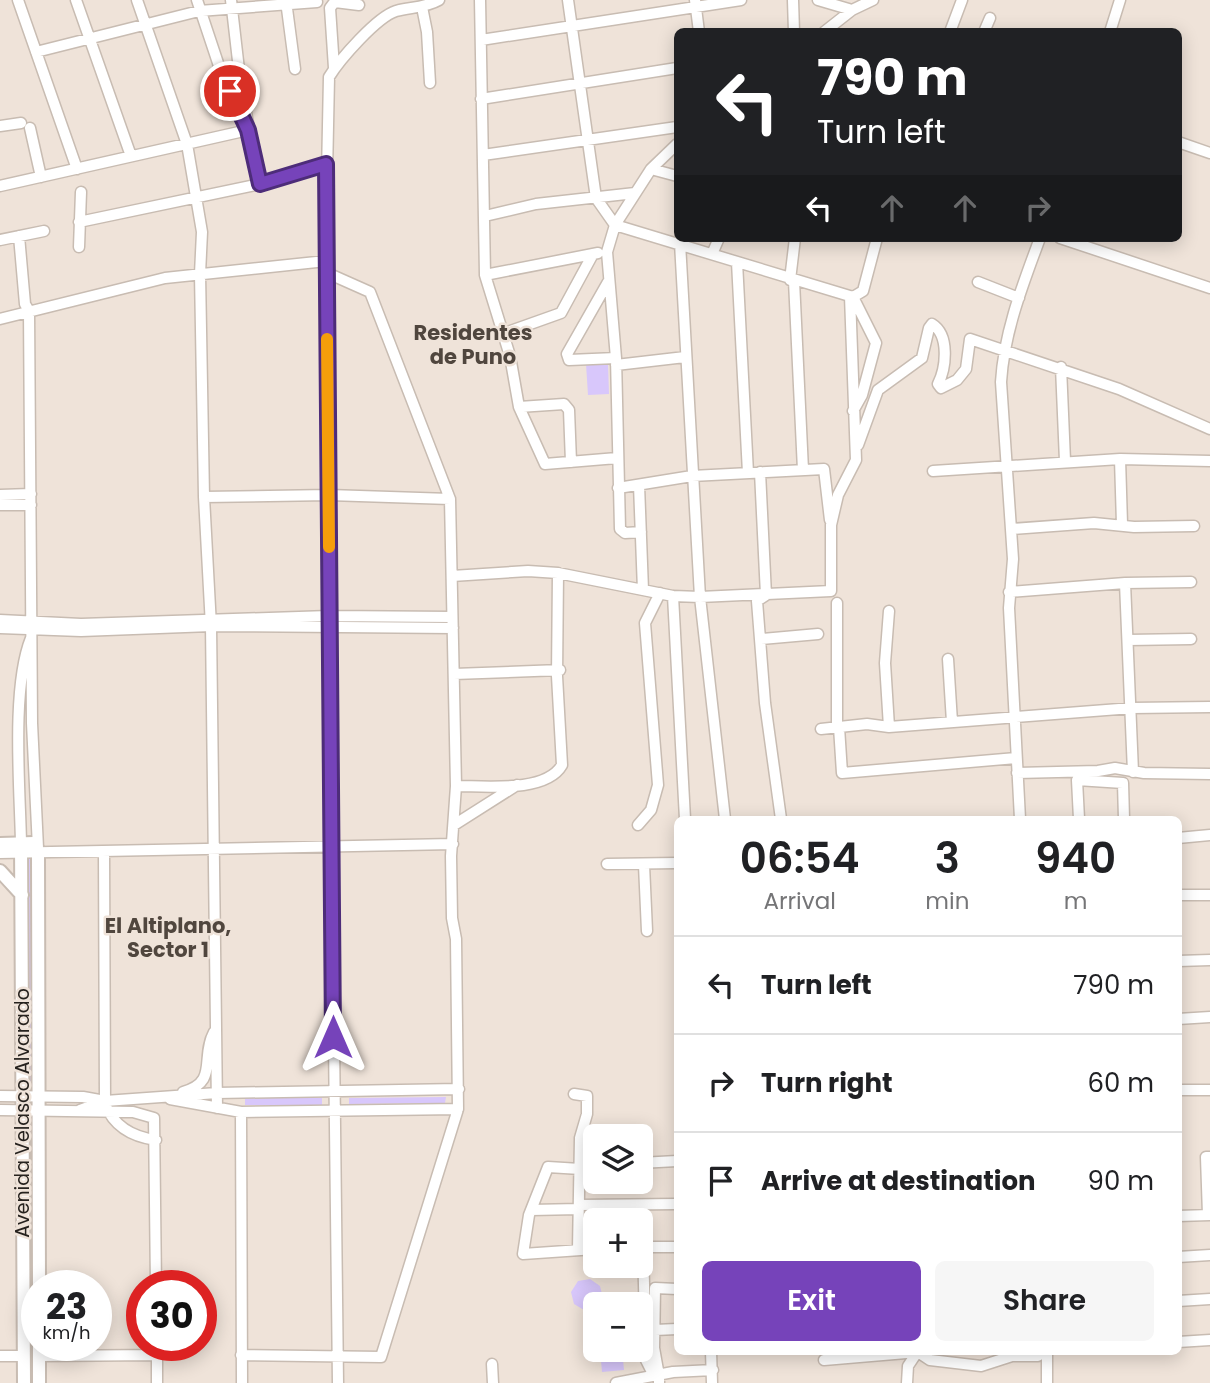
<!DOCTYPE html>
<meta charset="utf-8">
<style>
:root{--surface:#fff;--page:#f6f6f6;--text:#202124;--muted:#757577;--line:#e0e0e0;--accent:#7643ba}
body{margin:0;font-family:Poppins,sans-serif;background:var(--page);color:var(--text);height:100vh;display:flex;flex-direction:column;font-size:26px;white-space:nowrap}
*{box-sizing:border-box;margin:0}
p{font-size:23px;color:var(--muted)}
.icon{flex:none;width:38px;height:38px;fill:none;stroke:currentColor;stroke-width:2;stroke-linecap:round;stroke-linejoin:round}
.map{position:relative;flex:1;overflow:hidden}
.side{position:absolute;left:674px;top:816px;width:508px;height:539px;display:flex;flex-direction:column;background:var(--surface);border-radius:10px;box-shadow:0 4px 18px #0003}
.side>*{flex:none}
.hud{position:absolute;left:674px;top:28px;width:508px;height:214px;border-radius:10px;box-shadow:0 4px 18px #0003;background:#202124;color:#fff;overflow:hidden}
.buttons{position:absolute;left:583px;top:1124px;display:grid;gap:14px}
.buttons a{display:grid;place-items:center;width:70px;height:70px;border-radius:10px;background:var(--surface);box-shadow:0 4px 18px #0003;font-size:35px}
.speed{position:absolute;left:21px;top:1270px;display:flex;gap:14px;font-size:35px;font-weight:700;text-align:center}
.speed>*{display:grid;place-content:center;width:91px;height:91px;border-radius:50%;background:var(--surface);box-shadow:0 4px 18px #0003;line-height:1}
.speed small{font-size:18px;font-weight:400}
.speed .limit{border:10px solid #d22;background:#fff;color:#111}
.pin{position:absolute;display:grid;place-items:center;width:60px;height:60px;color:#fff;margin:-30px;border:4px solid #fff;border-radius:50%;box-shadow:0 2px 7px #0007}
.me{position:absolute;width:77px;margin:-38px;rotate:0deg;stroke-linejoin:round;filter:drop-shadow(0 0 5px #0008)}
.turn{display:flex;align-items:center;gap:24px;height:147px;padding:0 28px;font-size:32px}
.turn .icon{width:91px;height:91px;stroke-width:2.5}
.turn b{display:block;font-size:49px;line-height:60px}
.lanes{display:flex;align-items:center;height:66px;padding:0 28px;background:#0003;justify-content:center;gap:35px;direction:ltr}
.lanes .off{opacity:.35}
.eta{display:flex;justify-content:space-evenly;align-items:center;height:119px;text-align:center}
.eta b{font-size:42px;font-weight:600;line-height:49px}
.primary-button{display:flex;gap:14px;margin-top:auto;padding:14px 28px}
.primary-button a{flex:1;height:80px;border-radius:10px;background:var(--accent);color:#fff;font-size:28px;font-weight:600;line-height:80px;text-align:center}
.primary-button a+a{background:var(--page);color:var(--text)}
ul{padding:0;list-style:none}
li{display:flex;align-items:center;gap:21px;height:98px;padding:0 28px;border-top:2px solid var(--line)}
li div{flex:1}
li b{display:block;font-size:26px}
li em{font-style:normal}
.map>svg:first-child{display:block}
.green{fill:#d8c7fb}
.lines{fill:none;stroke-linecap:round;stroke-linejoin:round}
.minor-casing{stroke:#c8bcb2;stroke-width:13}
.major-casing{stroke:#c8bcb2;stroke-width:16}
.minor{stroke:#fff;stroke-width:10}
.major{stroke:#fff;stroke-width:12}
.route-casing{stroke:#4d2c79;stroke-width:18}
.route{stroke:#7643ba;stroke-width:12}
.slow{stroke:#f59e0b;stroke-width:12}
.labels{text-anchor:middle;stroke-width:5;stroke-linejoin:round;paint-order:stroke}
.street-label{font-size:19px;fill:#26221e;stroke:#efe3d9}
.neighbourhood-label{font-size:21px;font-weight:bold;fill:#50463e;stroke:#efe3d9}
</style>
<div class="map">
<svg width="1210" height="1383" viewBox="0 0 1210 1383">
<rect width="100%" height="100%" fill="#efe3d9"/>
<path class="green" d="M608,363l1,31 -21,1 -2,-31z
M29,858h3l2,224h-7l-1,-223z
M446,1097l-1,6 -96,1v-6z
M245,1098h77v7h-77z
M27,1124h7l1,215h-7z
M590,1279l10,7 3,12 -8,10 -11,2 -10,-6 -3,-12 7,-11z
M600,1349h22l2,21 -22,2z"/>
<g class="lines">
<g class="minor-casing">
<path id="minor" d="M18,0l59,169
M76,0l55,156
M137,0l50,144 15,88 -2,42 4,223 7,129 6,482
M197,0l26,78 18,36
M231,0l10,87 19,97
M480,0l5,275 25,81 9,51 26,57 72,-6
M568,0l28,198 19,27 238,72 10,-6 14,-53
M695,0l4,32
M793,0l1,32
M818,0l34,10
M286,1l9,68
M335,2l24,3
M422,7l5,25 3,51
M824,32l28,-22 21,-10
M950,32l12,-32
M984,32l6,-14
M1110,32l10,-32
M481,40l260,-40
M36,52l163,-41 118,-9
M334,68l-4,-60 6,-8
M481,99l196,-31
M0,126l21,-3
M30,128l11,49
M1178,142l32,11
M483,155l194,-28
M651,169l26,7
M0,186l248,-56
M485,216l51,-12 99,-11
M79,222l181,-38 66,-20
M19,236l6,68 4,7 3,412 6,125
M1060,238l150,50
M0,240l44,-9
M680,243l20,354 25,222
M79,247l2,-55
M712,254l7,-16
M737,262l11,211
M485,275l113,-22
M790,280l5,-42
M794,281l9,189
M608,282l-41,72 2,6 47,-2
M978,282l41,16
M853,297l23,46 -14,52 -9,16
M0,319l165,-41 161,-17
M502,334l59,-21 32,-59
M616,365l69,-8
M1061,367l4,94
M519,407l45,-3 5,6 2,52
M858,445l20,-55 44,-32 7,-30 3,-4c18,11 14,44 6,60l3,4 16,-8 9,-11 4,-30 149,50 91,40
M1120,459l2,65
M933,471l187,-12 90,2
M760,472l6,123 -9,6 8,102 16,116
M639,485l4,105
M618,488l74,-12 132,-7 6,51
M0,495l31,-1
M204,497l125,-2 121,4
M0,505h31
M1011,529l83,-6 40,4 60,-1
M641,532l-16,1 -5,-4 -4,-171 -9,-106 8,-27 36,-56 26,-25
M452,576l76,-5 30,2 115,23 27,1 131,-6v-66l7,-30 18,-35 -6,-164
M1125,583l8,189
M1009,592l116,-9 66,-1
M673,596l12,223
M889,611l-4,52 4,64
M0,620l81,4 248,-8 123,1
M0,628l81,3 130,-5 242,2
M761,639l57,-5
M1128,640l63,-1
M948,659l4,63
M454,674l106,-4
M837,726v-123
M839,727l3,46 174,-15
M821,729l46,-5 22,3 243,-19 78,-1
M1017,773l81,-2 17,-3 29,5 66,1
M456,786c29,0 90,7 106,-21l-5,-89 1,-103
M1020,819l-11,-211 4,-49 -12,-177c3,-50 22,-98 39,-144
M1079,819l-2,-39 46,3 1,36
M454,825l63,-40
M638,825l13,-15 7,-25 -13,-162 15,-30
M1178,838l32,-3
M21,843c-1,-55 -10,-155 10,-205
M104,851l1,253c9,23 28,33 51,36
M0,853l453,-9
M607,864l70,-1
M644,865l3,66
M1178,895h32
M1178,961l32,-1
M1178,1019l32,-2
M1178,1090h32
M183,1092c36,-10 17,-34 31,-60
M574,1094l13,2v18l-7,24 -2,111
M0,1096l83,1 22,4
M170,1099l71,13 217,-3
M0,1110l133,2 21,6 2,168
M80,1110l25,-9 112,-8 242,-4
M241,1112l1,271
M640,1163l37,-2
M580,1165l15,-1
M580,1169l-32,-2 -19,48 -6,39 72,-5
M579,1205l98,-1
M531,1210l48,-1
M1208,1215l-2,-58h4
M1178,1216l32,-1
M640,1247h37
M643,1247l3,113 6,12 7,4v7
M1178,1257l32,-2
M1178,1301l32,-2
M655,1330l22,-1
M1178,1342l32,-2
M157,1346v37
M711,1351l1,32
M1047,1351v32
M241,1355l140,2 77,-248 -2,-170 -4,-21 -1,-62 5,-70 -6,-287 -80,-207 -45,-20
M0,1356h23
M39,1356l118,-1
M824,1360l94,-8 12,8 51,6 31,-10h26l6,-5
M492,1364l1,19
M659,1376l-5,-28 1,-60 22,1
M338,1383l-13,-1111 4,-195c11,-18 48,-60 67,-66 15,-4 29,-3 43,-11
M616,1383l57,-11 40,-2
M907,1383l1,-17 10,-15"/>
</g>
<g class="major-casing">
<path id="major" d="M21,843l3,540
M0,844l34,-1
M38,852l1,434
M0,871l22,24
M39,1346v37"/>
</g>
<use href="#minor" class="minor"/>
<use href="#major" class="major"/>
</g>
<g class="lines">
<g class="route-casing">
<path id="route" d="M230,91l18,39 12,54 66,-20 7,873"/>
</g>
<use href="#route" class="route"/>
<path class="slow" d="M327,339l2,208"/>
</g>
<g class="labels">
<g class="street-label">
<text transform="translate(22 1113) rotate(-90)" y="7">Avenida Velasco Alvarado</text>
</g>
<g class="neighbourhood-label">
<text x="473" y="340">Residentes<tspan x="473" dy="24">de Puno</tspan></text>
<text x="168" y="933">El Altiplano,<tspan x="168" dy="24">Sector 1</tspan></text>
</g>
</g>
</svg>
<div class="buttons">
<a><svg class="icon" aria-label="layers" viewBox="0 0 24 24"><path d="M12 4l9 5-9 5-9-5zM3 14l9 5 9-5"/></svg></a>
<a>+</a>
<a>−</a>
</div>
<div class="speed"><div>23<small>km/h</small></div><div class="limit">30</div></div>
<div class="pin" style="left:230px;top:91px;background:#d93025"><svg class="icon" aria-label="arrive" viewBox="0 0 24 24"><path d="M6 21V4h12l-3 4 3 4H6"/></svg></div>
<svg class="me" style="left:333px;top:1037px" viewBox="-20 -20 40 40"><path d="M0-17L14 15 0 8-14 15z" fill="#7643ba" stroke="#fff" stroke-width="4"/></svg>
<div class="hud">
<div class="turn"><svg class="icon" aria-label="left" viewBox="0 0 24 24"><path d="M17 20v-9H6M10 6l-5 5 5 5"/></svg><div><b>790 m</b>Turn left</div></div>
<div class="lanes"><svg class="icon" aria-label="left" viewBox="0 0 24 24"><path d="M17 20v-9H6M10 6l-5 5 5 5"/></svg><svg class="icon off" aria-label="ahead" viewBox="0 0 24 24"><path d="M12 20V5M6 11l6-6 6 6"/></svg><svg class="icon off" aria-label="ahead" viewBox="0 0 24 24"><path d="M12 20V5M6 11l6-6 6 6"/></svg><svg class="icon off" aria-label="right" viewBox="0 0 24 24"><path d="M7 20v-9h11M14 6l5 5-5 5"/></svg></div>
</div>
<section class="side">
<div class="eta">
<div><b>06:54</b><p>Arrival</p></div>
<div><b>3</b><p>min</p></div>
<div><b>940</b><p>m</p></div>
</div>
<ul>
<li><svg class="icon" aria-label="left" viewBox="0 0 24 24"><path d="M17 20v-9H6M10 6l-5 5 5 5"/></svg><div><b>Turn left</b></div><em>790 m</em></li>
<li><svg class="icon" aria-label="right" viewBox="0 0 24 24"><path d="M7 20v-9h11M14 6l5 5-5 5"/></svg><div><b>Turn right</b></div><em>60 m</em></li>
<li><svg class="icon" aria-label="arrive" viewBox="0 0 24 24"><path d="M6 21V4h12l-3 4 3 4H6"/></svg><div><b>Arrive at destination</b></div><em>90 m</em></li>
</ul>
<div class="primary-button"><a>Exit</a><a>Share</a></div>
</section>
</div>
